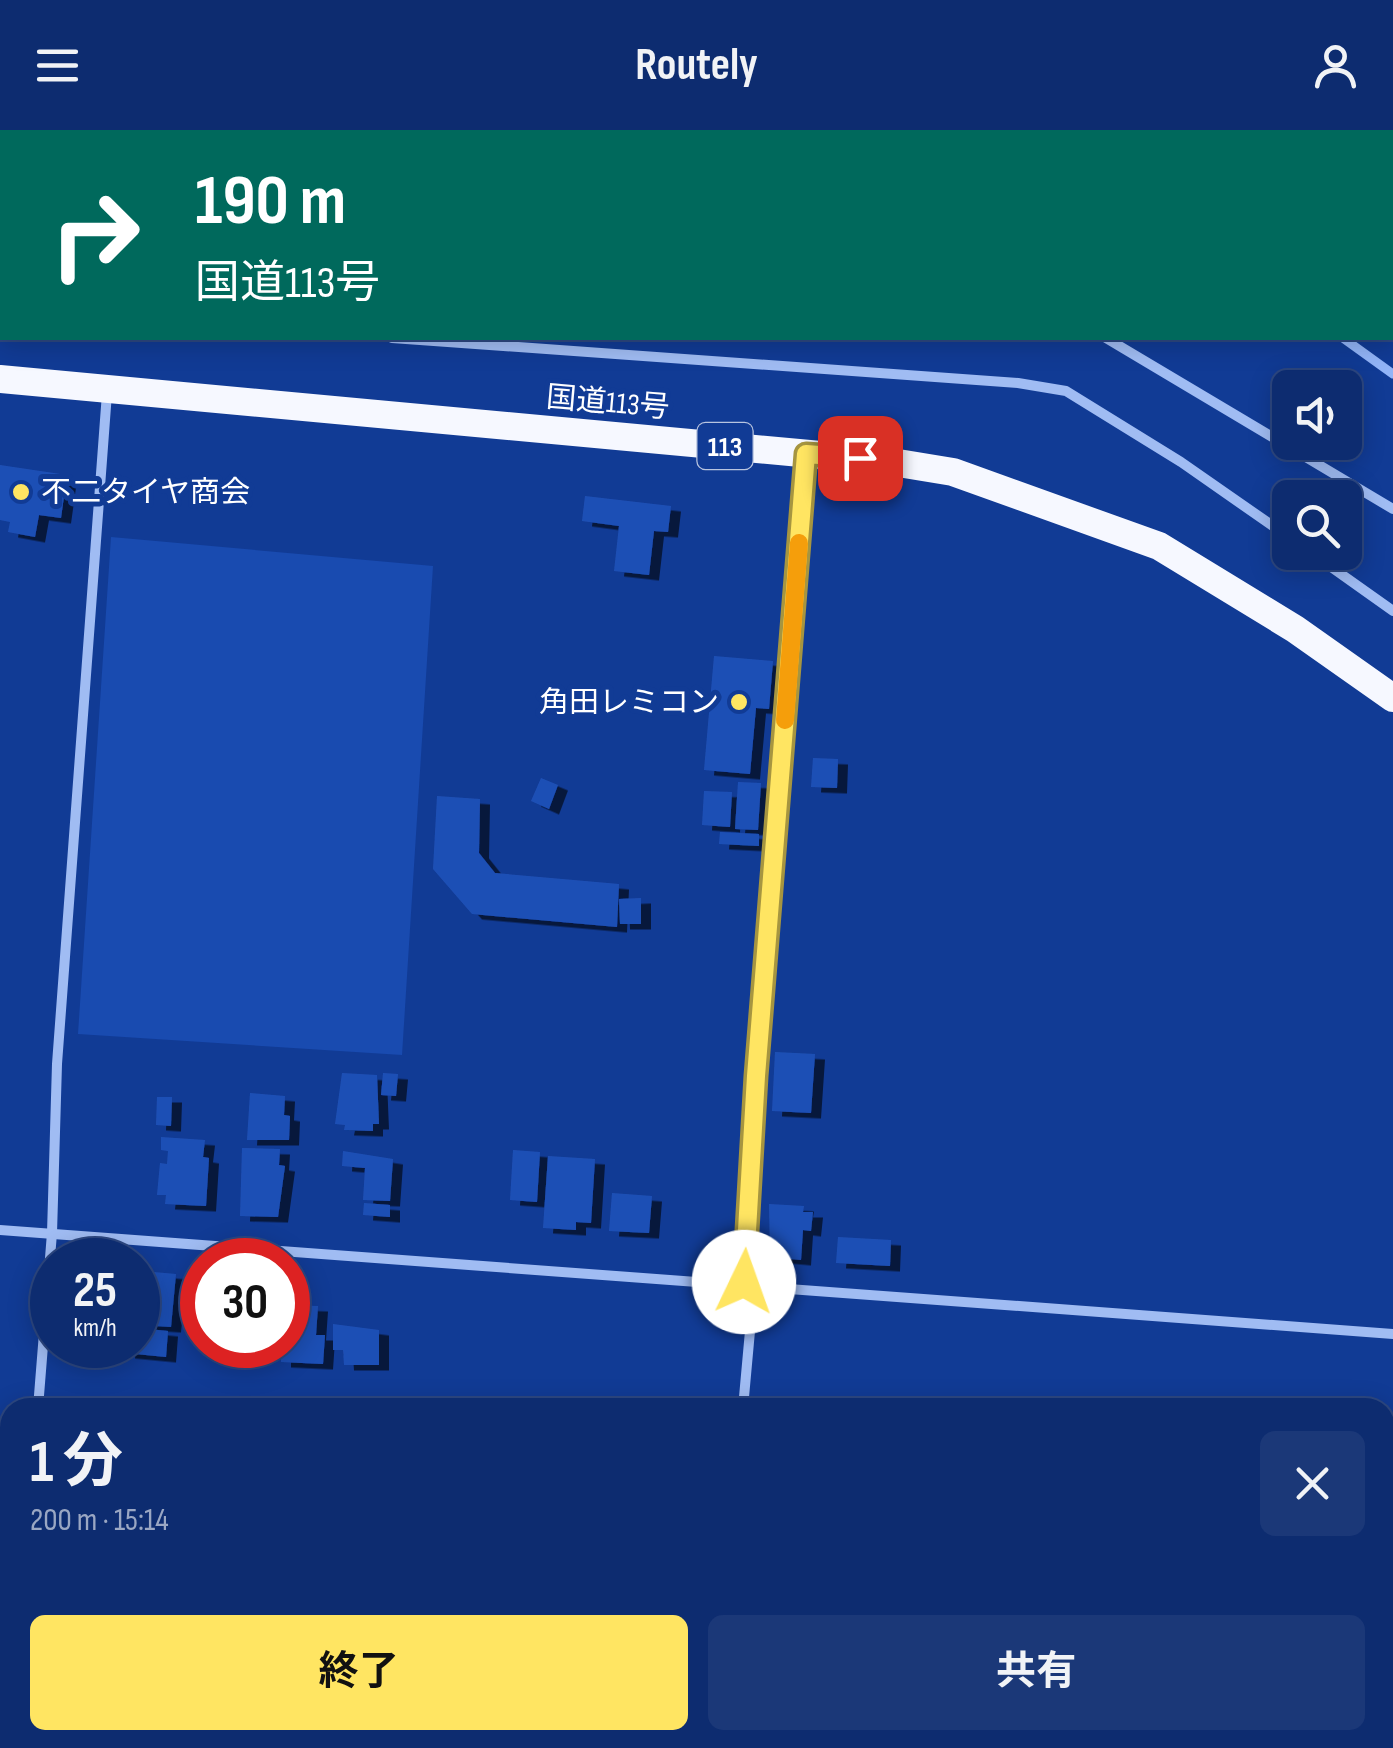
<!DOCTYPE html>
<html lang="ja">
<meta charset="utf-8">
<style>
:root{--surface:#0d2c70;--page:#1b3878;--text:#f1f3f6;--muted:#9aa7c3;--line:#2d4883;--accent:#ffe562}
body{margin:0;font-family:"Sofia Sans Condensed","Noto Sans JP",sans-serif;background:var(--page);color:var(--text);height:100vh;display:flex;flex-direction:column;font-size:38px;white-space:nowrap}
*{box-sizing:border-box;margin:0}
p{font-size:32px;color:var(--muted)}
.icon{flex:none;width:55px;height:55px;fill:none;stroke:currentColor;stroke-width:2;stroke-linecap:round;stroke-linejoin:round}
.map{position:relative;flex:1;overflow:hidden}
.details{position:absolute;left:0px;top:1268px;width:1395px;height:352px;display:flex;flex-direction:column;background:var(--surface);border-radius:30px 30px 0 0;box-shadow:0 5px 25px #0003,0 0 0 2px var(--line)}
.details>*{flex:none}
.banner{position:absolute;left:0px;top:0px;width:1395px;height:210px;box-shadow:0 5px 25px #0003,0 0 0 2px var(--line);background:#00695c;color:#fff;overflow:hidden}
.tools{position:absolute;left:1272px;top:240px;display:grid;gap:20px}
.tools a{display:grid;place-items:center;width:90px;height:90px;border-radius:15px;background:var(--surface);box-shadow:0 5px 25px #0003,0 0 0 2px var(--line);font-size:50px}
.speed{position:absolute;left:30px;top:1108px;display:flex;gap:20px;font-size:50px;font-weight:700;text-align:center}
.speed>*{display:grid;place-content:center;width:130px;height:130px;border-radius:50%;background:var(--surface);box-shadow:0 5px 25px #0003,0 0 0 2px var(--line);line-height:1}
.speed small{font-size:25px;font-weight:400}
.speed .limit{border:15px solid #d22;background:#fff;color:#111}
.pin{position:absolute;display:grid;place-items:center;width:85px;height:85px;color:#fff;margin:-42px;border-radius:20px;box-shadow:0 5px 15px #0006}
.me{position:absolute;width:110px;margin:-55px;rotate:3deg;stroke-linejoin:round;filter:drop-shadow(0 0 8px #0008)}
.turn{display:flex;align-items:center;gap:35px;height:210px;padding:0 30px;font-size:45px}
.turn .icon{width:130px;height:130px;stroke-width:2.5}
.turn b{display:block;font-size:70px;line-height:85px}
.round{display:grid;place-items:center;flex:none;width:105px;height:105px;border-radius:15px;background:var(--page)}
.headline{display:flex;align-items:center;justify-content:space-between;height:170px;padding:0 30px}
h1{font-size:60px;font-weight:700;line-height:75px}
.button{display:flex;gap:20px;margin-top:auto;padding:20px 30px}
.button a{flex:1;height:115px;border-radius:15px;background:var(--accent);color:#111;font-size:40px;font-weight:700;line-height:115px;text-align:center}
.button a+a{background:var(--page);color:var(--text)}
header{display:flex;justify-content:space-between;align-items:center;height:130px;padding:0 30px;background:var(--surface);font-size:45px;font-weight:700}
.map>svg:first-child{display:block}
.green{fill:#194bb0}
.lines{fill:none;stroke-linecap:round;stroke-linejoin:round}
.stream{stroke:#92b4f7;stroke-width:9}
.building{fill:#1f50b5;filter:url(#shadow)}
.minor{stroke:#a0bcf3;stroke-width:10}
.trunk{stroke:#f6f8ff;stroke-width:28}
.route-casing{stroke:#a69540;stroke-width:25}
.route{stroke:#ffe562;stroke-width:18}
.slow{stroke:#f59e0b;stroke-width:18}
.poi-dot{fill:#ffe562;stroke:#113b95;stroke-width:4}
.labels{text-anchor:middle;stroke-width:10;stroke-linejoin:round;paint-order:stroke}
.shield{fill:#113b95;stroke:#b8c4df;stroke-width:2.5}
.shield-label{font-size:28px;font-weight:bold;fill:#fff}
.street-label{font-size:30px;fill:#fff;stroke:#113b95}
.poi-label{font-size:30px;fill:#fff;stroke:#113b95;text-anchor:start}
</style>
<header><svg class="icon" aria-label="menu" viewBox="0 0 24 24"><path d="M4 6h16M4 12h16M4 18h16"/></svg>Routely<svg class="icon" aria-label="person" viewBox="0 0 24 24"><circle cx="12" cy="8" r="4"/><path d="M4 21q1-7 8-7t8 7"/></svg></header>
<div class="map">
<svg width="1393" height="1618" viewBox="0 0 1393 1618">
<defs>
<filter id="shadow"><feDropShadow dx="10" dy="5.5" stdDeviation="0" flood-color="#0009"/></filter>
</defs>
<rect width="100%" height="100%" fill="#113b95"/>
<path class="green" d="M111,407l322,29 -31,489 -324,-21z
M10,1506v48l-10,32v-79z"/>
<g class="lines">
<path class="stream" d="M1049,0l4,2
M1343,208l50,36"/>
</g>
<path class="building" d="M0,335l67,10 -6,43 -22,-3 -4,22 -27,-5 2,-10 -10,-2z
M585,366l86,10 -3,26 -14,-1 -5,44 -35,-4 5,-45 -37,-5z
M714,526l59,5 -4,48 -13,-1 -6,66 -46,-4z
M813,628l25,1 -1,29 -26,-1z
M541,648l17,7 -9,24 -18,-8z
M738,652l23,1 -3,47 -23,-1z
M704,661l28,1 -2,35 -28,-2z
M437,666l43,3 -1,54 16,20 124,11 -2,43 -145,-13 -39,-45z
M720,702l39,2v12l-40,-2z
M641,768v26h-21l-1,-25z
M775,922l40,2 -4,59 -39,-2z
M342,943l35,2 2,49h-6v7l-29,-1 1,-5 -10,-1z
M383,943l15,1 -2,22 -15,-1z
M250,963l35,3 -1,19 6,1 -1,24h-42z
M157,967h15l-1,29 -15,-1z
M161,1007l44,3 -2,17 6,1 -3,48 -41,-2 1,-9h-9l3,-32 7,1 1,-13 -7,-1z
M242,1018l38,1 -1,16 6,1 -7,51 -38,-1z
M513,1020l27,2 -3,50 -27,-2z
M343,1021l50,8 -3,42 -27,-1 2,-32 -23,-2z
M548,1026l47,3 -4,64 -15,-1v8l-33,-2z
M612,1063l40,3 -3,37 -40,-2z
M364,1073l26,2v12l-27,-2z
M769,1074l35,2 -1,6h10l-2,19 -8,-1 -2,30 -31,-3z
M838,1107l53,3 -1,26 -54,-3z
M142,1141l34,3 -5,53 -33,-2z
M288,1175l30,1 -2,29h9l-2,29 -42,-2v-10h9z
M333,1194l46,6v35h-35l-1,-15h-10z
M138,1198l30,3 -2,26 -41,-4 1,-8h12z
M71,1215h39v6l-39,-3z
M1325,1610h43l-1,8h-43z"/>
<g class="lines">
<path class="minor" d="M0,179h2
M392,208l626,45 48,8 115,71 109,76
M1106,208l287,171
M1310,422l83,59
M0,1100l1393,104
M38,1278l14,-175 5,-169 50,-671
M743,1278l8,-88 -7,-38 12,-206 50,-619
M713,1618l1,-8"/>
<path class="trunk" d="M0,249l886,82 67,11 206,74 136,83 98,69"/>
</g>
<g class="lines">
<g class="route-casing">
<path id="route" d="M744,1152l12,-206 50,-622 54,4"/>
</g>
<use href="#route" class="route"/>
<path class="slow" d="M785,590l14,-177"/>
</g>
<g class="poi-dot">
<circle cx="21" cy="362" r="10"/>
<circle cx="739" cy="572" r="10"/>
</g>
<g class="labels">
<rect class="shield" x="697.5" y="293" width="55" height="46" rx="8"/>
<g class="shield-label">
<text x="725" y="326">113</text>
</g>
<g class="street-label">
<text transform="translate(608 272) rotate(5)" y="10">国道113号</text>
</g>
<g class="poi-label">
<text x="41" y="372">不二タイヤ商会</text>
<text x="719" y="582" text-anchor="end">角田レミコン</text>
</g>
</g>
</svg>
<div class="tools">
<a><svg class="icon" aria-label="sound" viewBox="0 0 24 24"><path d="M4 9h4l5-4v14l-5-4H4zM17 9q2 3 0 6"/></svg></a>
<a><svg class="icon" aria-label="search" viewBox="0 0 24 24"><circle cx="10" cy="10" r="6"/><path d="M15 15l6 6"/></svg></a>
</div>
<div class="speed"><div>25<small>km/h</small></div><div class="limit">30</div></div>
<div class="pin" style="left:860px;top:328px;background:#d93025"><svg class="icon" aria-label="arrive" viewBox="0 0 24 24"><path d="M6 21V4h12l-3 4 3 4H6"/></svg></div>
<svg class="me" style="left:744px;top:1152px" viewBox="-20 -20 40 40"><circle r="19" fill="#fff"/><path d="M0-13L10 11 0 6-10 11z" fill="#ffe562"/></svg>
<div class="banner">
<div class="turn"><svg class="icon" aria-label="right" viewBox="0 0 24 24"><path d="M7 20v-9h11M14 6l5 5-5 5"/></svg><div><b>190 m</b>国道113号</div></div>
</div>
<section class="details">
<div class="headline"><div><h1>1 分</h1><p>200 m · 15:14</p></div><a class="round"><svg class="icon" aria-label="close" viewBox="0 0 24 24"><path d="M6 6l12 12M18 6L6 18"/></svg></a></div>
<div class="button"><a>終了</a><a>共有</a></div>
</section>
</div>
